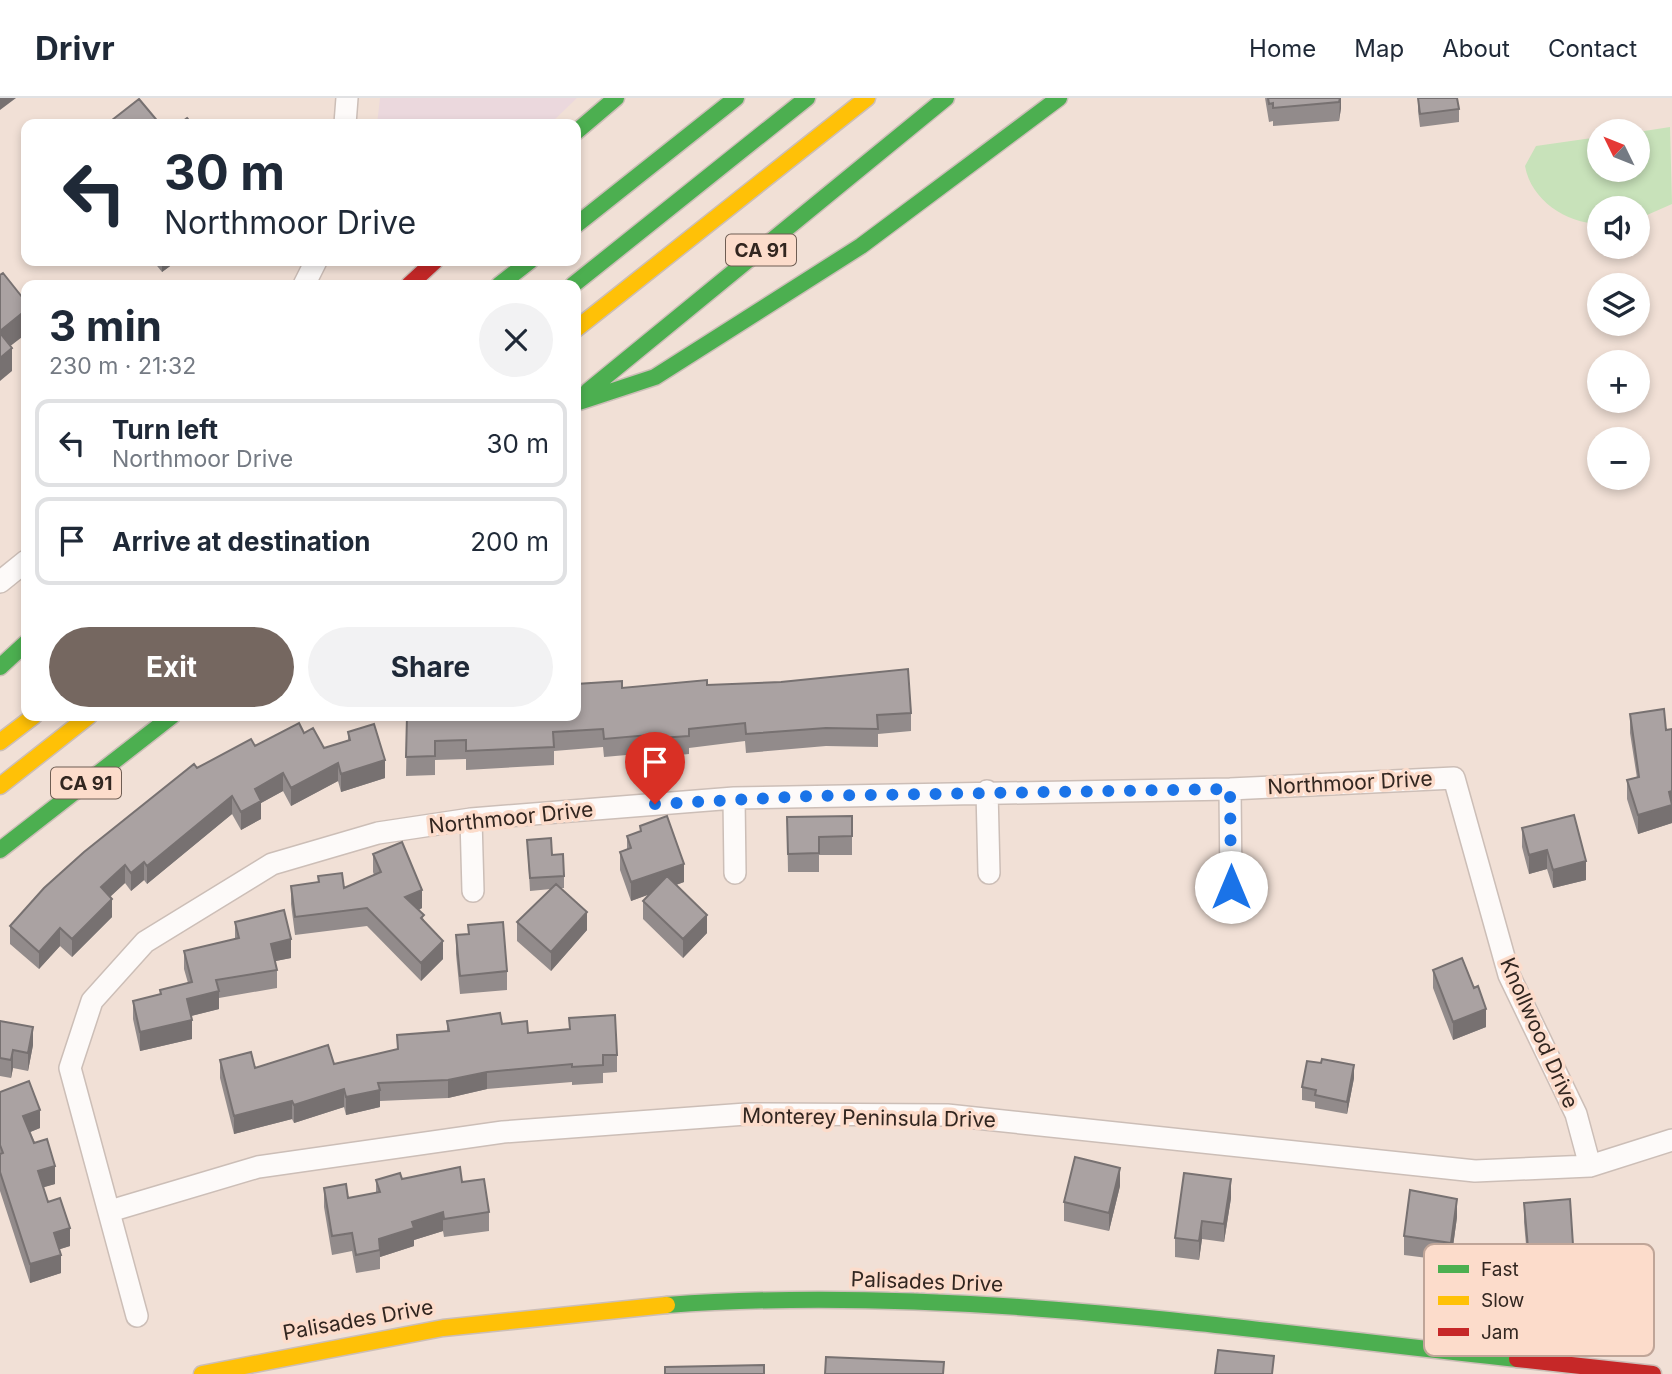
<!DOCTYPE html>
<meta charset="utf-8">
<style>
:root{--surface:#fff;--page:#f2f2f3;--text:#1f2937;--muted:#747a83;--line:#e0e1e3;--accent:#756760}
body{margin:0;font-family:Inter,sans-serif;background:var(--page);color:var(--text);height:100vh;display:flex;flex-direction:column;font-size:26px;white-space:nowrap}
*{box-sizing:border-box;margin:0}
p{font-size:23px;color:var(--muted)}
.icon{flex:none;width:38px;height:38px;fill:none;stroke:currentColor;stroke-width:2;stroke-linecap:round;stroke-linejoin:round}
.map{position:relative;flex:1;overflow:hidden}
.panel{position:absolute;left:21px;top:182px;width:560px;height:441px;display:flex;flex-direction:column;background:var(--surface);border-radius:14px;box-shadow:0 4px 10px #0003}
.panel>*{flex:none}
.guide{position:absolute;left:21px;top:21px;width:560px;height:147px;border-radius:14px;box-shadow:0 4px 10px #0003;background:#fff;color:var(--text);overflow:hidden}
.needle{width:46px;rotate:313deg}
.buttons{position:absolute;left:1587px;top:21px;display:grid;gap:14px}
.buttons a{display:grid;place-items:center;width:63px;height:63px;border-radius:50%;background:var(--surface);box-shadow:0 4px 10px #0003;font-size:35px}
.pin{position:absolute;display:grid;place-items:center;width:60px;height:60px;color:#fff;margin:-72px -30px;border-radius:50% 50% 50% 0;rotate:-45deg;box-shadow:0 0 7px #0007}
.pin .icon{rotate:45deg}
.me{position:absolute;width:77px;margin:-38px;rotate:0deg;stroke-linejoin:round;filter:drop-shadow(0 0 5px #0008)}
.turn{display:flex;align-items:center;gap:24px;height:147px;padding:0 28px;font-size:32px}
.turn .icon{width:91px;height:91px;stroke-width:2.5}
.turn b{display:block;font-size:49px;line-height:60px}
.round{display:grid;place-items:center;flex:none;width:74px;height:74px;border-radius:37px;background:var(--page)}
.headline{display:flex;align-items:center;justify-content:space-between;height:119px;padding:0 28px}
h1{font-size:42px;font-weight:700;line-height:52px}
.button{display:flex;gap:14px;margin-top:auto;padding:14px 28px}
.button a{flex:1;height:80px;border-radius:42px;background:var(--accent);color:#fff;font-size:28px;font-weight:700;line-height:80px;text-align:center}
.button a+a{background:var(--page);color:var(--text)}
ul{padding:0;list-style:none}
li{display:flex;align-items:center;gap:21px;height:88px;margin:0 14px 10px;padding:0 14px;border:4px solid var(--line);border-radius:14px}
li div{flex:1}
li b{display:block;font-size:26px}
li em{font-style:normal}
header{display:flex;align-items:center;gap:42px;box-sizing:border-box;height:98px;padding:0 35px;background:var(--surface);border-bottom:2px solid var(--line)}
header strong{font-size:33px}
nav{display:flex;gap:38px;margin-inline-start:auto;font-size:24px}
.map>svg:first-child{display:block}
.commercial{fill:#ebd8dd}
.green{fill:#c8e2ba}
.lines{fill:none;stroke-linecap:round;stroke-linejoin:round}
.street-casing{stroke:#ccbeb7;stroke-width:24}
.fast-casing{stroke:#ccbeb7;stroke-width:19}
.slow-casing{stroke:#ccbeb7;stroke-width:19}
.jam-casing{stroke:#ccbeb7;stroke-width:19}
.street{stroke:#fdfaf9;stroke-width:21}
.fast{stroke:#4caf50;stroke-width:16}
.slow{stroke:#ffc107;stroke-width:16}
.jam{stroke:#c62828;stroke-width:16}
.wall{fill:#928b8b}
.shaded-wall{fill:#777171}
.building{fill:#aaa2a2;stroke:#777171;stroke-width:2}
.route{stroke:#1a73e8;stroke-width:12;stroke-dasharray:0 21.6}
.labels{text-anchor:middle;stroke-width:7;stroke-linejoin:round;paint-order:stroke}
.shield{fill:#fcdccb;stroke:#6f5d53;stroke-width:2}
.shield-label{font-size:19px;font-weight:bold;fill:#322620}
.street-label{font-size:21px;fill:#322620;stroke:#fcdccb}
.key{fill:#fcdccb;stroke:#bfa598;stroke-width:2}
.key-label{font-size:19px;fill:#322620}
</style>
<header>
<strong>Drivr</strong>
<nav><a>Home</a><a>Map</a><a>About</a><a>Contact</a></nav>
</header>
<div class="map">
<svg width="1672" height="1276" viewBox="0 0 1672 1276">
<rect width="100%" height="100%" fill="#f1e0d6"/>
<path class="commercial" d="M380,0h197l-27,26h-173z"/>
<path class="green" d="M1670,29l2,77 -34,15v-11h-38l-1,16c-33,-1 -68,-24 -74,-58l11,-20 63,-9 1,33h38v-38z"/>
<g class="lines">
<g class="street-casing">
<path id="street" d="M345,26l2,-26
M304,187l12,-24
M0,484l26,-21
M1230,691l1,98
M987,693l2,82
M734,700l1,75
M471,721l2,72
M110,1113l148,-44 245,-35 243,-18 201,1 528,56 115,-5 82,-26
M137,1218l-67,-248 22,-67 53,-59 127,-78 106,-31 93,-14 263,-21 496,-9 224,-11 55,197 67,139 14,52"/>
</g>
<g class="fast-casing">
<path id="fast" d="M576,34l40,-34
M576,127l160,-127
M499,187l31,-24
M573,187l234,-187
M588,293l358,-293
M576,305l79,-26 206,-131 198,-148
M0,569l26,-24
M0,752l172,-134
M667,1207c284,-21 568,24 850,54"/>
</g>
<g class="slow-casing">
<path id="slow" d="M576,231l291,-231
M0,644l34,-26
M0,688l89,-70
M202,1276l241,-46 224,-23"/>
</g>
<g class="jam-casing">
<path id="jam" d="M409,187l26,-24
M1517,1261l136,15"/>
</g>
<use href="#street" class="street"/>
<use href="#fast" class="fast"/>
<use href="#slow" class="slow"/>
<use href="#jam" class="jam"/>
</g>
<path class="wall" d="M1265,0h76v10l-2,13 -66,5v-5l-4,1z
M1418,0l41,11v13l-39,5 -2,-16z
M153,163h24l-15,11z
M707,587l204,28v18l-33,3v13l-52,-1 -80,7 -1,-12 -56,7v6l-29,3v-5l-56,5 -1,-10 -49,4v14l-88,5v-11l-31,1v15l-29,1 1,-60 215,-28z
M1630,616l36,16 6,-1v94l-34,11 -11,-35v-19l10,-2 -7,-45z
M348,634l37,46 -44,14 -3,-11 -47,25 -8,-15 -22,12v16l-20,11 -9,-16 -85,70 -3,-4 -13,11 -6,-8 -15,14 2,20 -40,40 -12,-11 -21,23 -29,-25v-18l187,-158 58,-22 49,-13 20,15 24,-7z
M852,718v39h-33v17h-31l-1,-55z
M640,728l44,56 -8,3 31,48 -24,25 -40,-39v-18l6,-7 -18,7 -11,-31v-18l7,-3v-13l13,-4z
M1522,730l64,52 -33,8 -6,-19 -18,5 -7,-27z
M527,742l25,15 12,21v12h-4l27,42 -36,41 -34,-30v-19l34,-33 -21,2z
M373,756l49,54 -3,2 24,49 -22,22 -54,-55 -72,9 -4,-31v-18l27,-4v-6l26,12 30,-13 -1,-3z
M235,824l56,36 -16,3 2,9v18l-58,10v11l-28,7 1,23 -52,12 -7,-32v-18l27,-7v-4l28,-7 -4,-14v-18l51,-12z
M468,827l39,46v19l-47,4 -4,-40v-19l12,-1z
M1433,872l41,18 12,39 -33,13 -20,-52z
M569,920l48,37v17l-14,1v10l-31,2v-3l-85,7 -39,9 -68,3v6l-34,8 -2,-8 -50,16 -2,-4 -58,15 -14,-56v-18l35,8 79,-4 63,-14v-15l50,-4v-10l55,3 26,9 41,-4z
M0,923l33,24 -5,26 -15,-3 -2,10 -11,-2z
M1354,980l-7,36 -32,-6v-6l-13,-2v-13z
M0,994l40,36 -10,4 25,52 -12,3 5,15 22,44 -10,3 1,24 -31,10 -30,-92z
M402,1081l60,3 27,30v19l-45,6 -1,-6 -29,9v6l-34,11v12l-24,4 -4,-22 -20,4 -8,-48v-19l24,10 28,-5v-13z
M1120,1088l-11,45 -45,-10v-19z
M1231,1100l-7,44 -22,-3 -3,21 -24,-3v-19z
M1524,1105l49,42v18l-45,4 -4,-45z
M1457,1119l-6,44 -47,-6v-19z"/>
<path class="shaded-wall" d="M0,0h16l-16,12z
M1340,0h1v10l-2,13z
M126,163h7l-7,5z
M162,163h15l-15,11z
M26,212v24l-26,20v-23z
M12,250v23l-12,10v17v-40z
M385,662v18l-44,14v-18z
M338,665v18l-47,25v-18z
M283,675v18l-22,12v16l-20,11v-18l14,-23z
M1672,693v32l-34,11v-19l31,-23z
M232,698v18l-85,70v-18z
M1547,752v19l-18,5v-19z
M1586,763v19l-33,8v-18z
M144,764v18l-13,11v-18z
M684,766v18l-53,19v-19z
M125,767v18l-24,22v-18z
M422,792v18l-17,7v-18z
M112,801v18l-40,40v-18z
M587,814v18l-36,41v-19z
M707,817v18l-24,25v-19z
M60,830v18l-21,23v-17z
M291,841v19l-20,4v-18z
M443,843v18l-22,22v-18z
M219,893v18l-32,8v-18z
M1486,911v18l-33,13v-18z
M192,922v19l-52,12v-19z
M33,929v18l-5,26v-18z
M13,952v18l-2,10v-18z
M1354,967v13l-7,36v-12z
M487,974v17l-39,9v-18z
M344,991v18l-50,16v-18z
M380,992v17l-34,8v-18z
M292,1003v18l-58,15v-18z
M40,1012v18l-17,7v-19z
M55,1068v18l-17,5v-18z
M1120,1070v18l-11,45v-18z
M1231,1081v19l-7,44v-18z
M1457,1101v18l-6,44v-18z
M443,1114v19l-29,9v6l-34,11 -1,-18 33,-17z
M1202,1123v18l-3,21v-19z
M70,1130v18l-16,5v-18z
M61,1157v18l-31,10v-19z"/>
<path class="building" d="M1268,0h72l-1,4 -66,6v-5l-4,1z
M1418,0h39l2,11 -39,5z
M139,1l21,25h-53z
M187,20l5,6h-13z
M3,175l23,29v8l-26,21v-56z
M0,235l12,15 -12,10z
M908,571l3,44 -34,2 1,14 -52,-1 -80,6 -1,-11 -56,6v7l-29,2v-4l-56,5 -1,-10 -50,3 1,15 -88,4v-11l-31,1v15l-29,1 1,-41h169v-32l46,-3v7l85,-8v5l74,-3z
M1664,611l2,21 6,-1v62l-3,1 3,13 -34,10 -11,-35 12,-3 -9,-63z
M299,625l5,10 9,-5 11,20 26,-8 -2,-8 26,-8 11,36 -44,14 -3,-11 -47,25 -8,-15 -28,16 6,12 -20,11 -9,-16 -85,70 -3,-4 -13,11 -6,-8 -24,22 11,12 -40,40 -12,-11 -21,24 -29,-26 34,-38 40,-36 110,-88 3,4 54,-29 4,7z
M1574,717l12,46 -33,9 -6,-20 -18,5 -7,-27z
M667,718l17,48 -53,18 -11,-30 11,-4 -4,-12 14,-5 -1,-5z
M852,718v20l-33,1v16l-31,1 -1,-37z
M551,740l1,17 11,-1 1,22 -34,2 -3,-38z
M402,744l20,48 -17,7 19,18 -3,3 22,23 -22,22 -54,-55 -72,9 -4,-31 28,-4 -1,-6 24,-3 2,15 37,-16 -8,-18z
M667,778l40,39 -24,24 -40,-38z
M556,786l31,28 -36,40 -34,-30z
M284,812l7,29 -20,5 6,26 -61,10 3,11 -32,8 5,21 -52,12 -7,-31 28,-7 -1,-4 32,-8 -8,-31 55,-13 -4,-16z
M503,824l4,49 -47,5 -4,-41 13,-1 -1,-9z
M1462,860l12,30 4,-2 8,23 -33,13 -20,-52z
M500,915l2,11 25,-3 1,12 42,-4 -1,-11 46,-3 2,40h-14v10l-31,2v-3l-85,8 -39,8 -70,3 2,7 -34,7 -2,-8 -50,16 -2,-4 -58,15 -14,-56 31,-8 4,16 73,-23 6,19 64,-15 -1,-14 52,-4 -2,-10z
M0,923l33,6 -5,26 -15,-3 -2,10 -11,-2z
M1322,961l32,6 -7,37 -32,-7 1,-5 -14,-3 5,-26 14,2z
M29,983l11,29 -17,6 11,27 13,-4 8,27 -17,5 10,31 12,-4 10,30 -16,5 7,22 -31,9 -30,-92v-18l3,-1 -3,-8v-53z
M1075,1059l45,11 -11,45 -45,-11z
M460,1069l2,15 22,-3 5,33 -45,7 -1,-7 -31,10 2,6 -35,11 1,11 -24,5 -4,-22 -20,3 -8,-48 22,-4 2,14 32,-6 -4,-12 24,-7 2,6z
M1184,1075l47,6 -7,45 -22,-3 -3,20 -24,-3z
M1410,1092l47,9 -6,44 -47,-7z
M1570,1101l3,46 -45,3 -4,-45z
M1218,1252l56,6 -2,18h-57z
M826,1259l118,5 -1,12h-118z
M764,1267v9h-99v-7z"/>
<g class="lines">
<path class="route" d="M655,706l155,-8 420,-7 1,98"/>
</g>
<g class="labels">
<g class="shield">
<rect x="726" y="136.5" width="70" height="31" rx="5"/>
<rect x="51" y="669.5" width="70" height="31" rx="5"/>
</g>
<g class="shield-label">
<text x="761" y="159">CA 91</text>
<text x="86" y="692">CA 91</text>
</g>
<g class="street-label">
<text transform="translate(1350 685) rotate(-3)" y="7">Northmoor Drive</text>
<text transform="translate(511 720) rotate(-6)" y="7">Northmoor Drive</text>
<text transform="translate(1539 935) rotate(66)" y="7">Knollwood Drive</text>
<text transform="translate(869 1020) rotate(1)" y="7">Monterey Peninsula Drive</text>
<text transform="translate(927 1184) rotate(2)" y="7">Palisades Drive</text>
<text transform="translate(358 1222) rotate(-10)" y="7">Palisades Drive</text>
</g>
</g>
<rect x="1424" y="1146" width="230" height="112" rx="10" class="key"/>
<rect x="1438" y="1167" width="31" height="8" fill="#4caf50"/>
<rect x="1438" y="1198" width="31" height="9" fill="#ffc107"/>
<rect x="1438" y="1230" width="31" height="8" fill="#c62828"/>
<g class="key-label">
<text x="1481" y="1178">Fast</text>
<text x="1481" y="1209">Slow</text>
<text x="1481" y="1241">Jam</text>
</g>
</svg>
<div class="buttons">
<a><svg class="needle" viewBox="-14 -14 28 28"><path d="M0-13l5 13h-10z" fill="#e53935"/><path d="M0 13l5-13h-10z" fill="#747a83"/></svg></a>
<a><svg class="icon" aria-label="sound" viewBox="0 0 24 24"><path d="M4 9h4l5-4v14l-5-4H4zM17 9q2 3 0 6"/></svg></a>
<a><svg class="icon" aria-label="layers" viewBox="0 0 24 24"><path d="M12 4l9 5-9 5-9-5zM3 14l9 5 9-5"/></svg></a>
<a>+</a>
<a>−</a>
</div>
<div class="pin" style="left:655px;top:706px;background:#d93025"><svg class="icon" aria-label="arrive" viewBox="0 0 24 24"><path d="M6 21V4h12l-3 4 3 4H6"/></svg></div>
<svg class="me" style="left:1231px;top:789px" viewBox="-20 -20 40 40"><circle r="19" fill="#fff"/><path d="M0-13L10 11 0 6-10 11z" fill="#1a73e8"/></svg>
<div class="guide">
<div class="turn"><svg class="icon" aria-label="left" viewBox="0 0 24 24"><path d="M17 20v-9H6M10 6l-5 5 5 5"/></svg><div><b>30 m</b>Northmoor Drive</div></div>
</div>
<section class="panel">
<div class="headline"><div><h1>3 min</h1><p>230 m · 21:32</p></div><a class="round"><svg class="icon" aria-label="close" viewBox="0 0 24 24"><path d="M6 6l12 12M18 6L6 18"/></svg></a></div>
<ul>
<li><svg class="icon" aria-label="left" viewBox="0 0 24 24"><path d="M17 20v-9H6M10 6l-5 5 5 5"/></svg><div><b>Turn left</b><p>Northmoor Drive</p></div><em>30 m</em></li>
<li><svg class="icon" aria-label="arrive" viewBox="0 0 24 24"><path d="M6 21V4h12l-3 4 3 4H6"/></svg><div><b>Arrive at destination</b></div><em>200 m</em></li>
</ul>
<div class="button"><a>Exit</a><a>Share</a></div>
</section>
</div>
